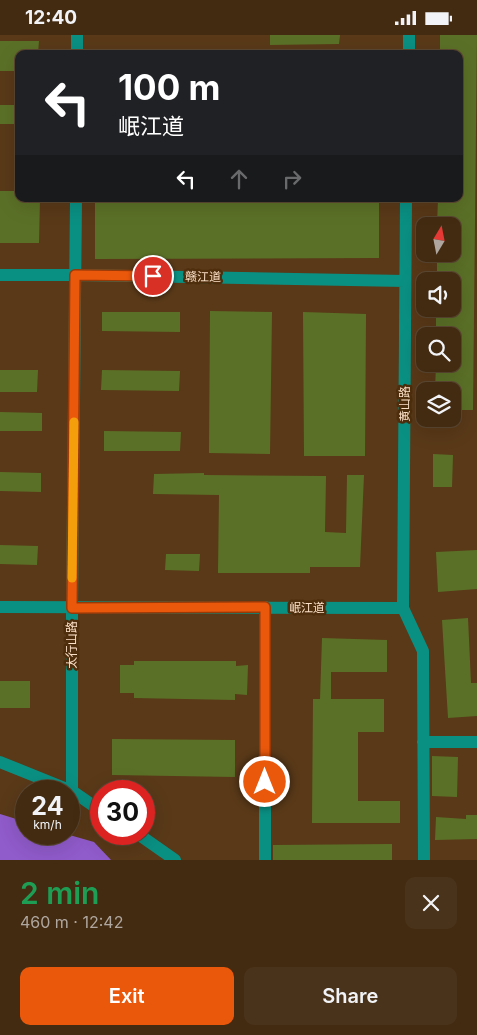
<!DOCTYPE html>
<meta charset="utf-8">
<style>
:root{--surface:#432b12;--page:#4a331b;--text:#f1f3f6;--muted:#afa79f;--line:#5b4732;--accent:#ea580c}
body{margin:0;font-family:Inter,"Noto Sans SC",sans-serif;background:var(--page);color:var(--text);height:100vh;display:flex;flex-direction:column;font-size:19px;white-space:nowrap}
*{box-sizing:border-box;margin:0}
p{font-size:16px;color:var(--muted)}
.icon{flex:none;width:28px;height:28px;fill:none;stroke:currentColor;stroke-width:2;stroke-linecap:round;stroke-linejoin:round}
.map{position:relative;height:825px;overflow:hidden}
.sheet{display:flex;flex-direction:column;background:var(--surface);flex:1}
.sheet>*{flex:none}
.guide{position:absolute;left:15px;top:15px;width:448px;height:152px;border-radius:10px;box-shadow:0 5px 20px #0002,0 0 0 1px var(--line);background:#202124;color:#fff;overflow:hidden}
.needle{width:32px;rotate:10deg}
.fabs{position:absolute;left:416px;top:182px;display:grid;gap:10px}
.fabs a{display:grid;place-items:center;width:45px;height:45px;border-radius:10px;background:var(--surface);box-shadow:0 5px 20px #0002,0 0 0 1px var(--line);font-size:25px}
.speed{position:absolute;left:15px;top:745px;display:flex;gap:10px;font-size:25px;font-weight:700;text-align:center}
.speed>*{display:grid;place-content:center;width:65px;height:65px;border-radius:50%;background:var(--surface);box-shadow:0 5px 20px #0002,0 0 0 1px var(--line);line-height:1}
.speed small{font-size:12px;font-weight:400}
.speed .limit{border:8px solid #d22;background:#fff;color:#111}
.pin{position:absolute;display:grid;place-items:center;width:42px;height:42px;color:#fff;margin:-21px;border:2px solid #fff;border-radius:50%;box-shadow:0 1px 5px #0007}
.me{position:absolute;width:55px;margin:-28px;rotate:0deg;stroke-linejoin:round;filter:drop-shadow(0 0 4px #0008)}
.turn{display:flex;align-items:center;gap:18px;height:105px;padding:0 20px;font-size:22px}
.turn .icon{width:65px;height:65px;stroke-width:2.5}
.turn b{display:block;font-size:35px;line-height:42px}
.lanes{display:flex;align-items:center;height:48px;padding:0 20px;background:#0003;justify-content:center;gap:25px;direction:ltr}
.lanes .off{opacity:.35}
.round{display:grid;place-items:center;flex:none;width:52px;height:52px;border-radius:10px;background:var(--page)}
.overview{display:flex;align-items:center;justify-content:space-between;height:85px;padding:0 20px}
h1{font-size:30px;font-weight:600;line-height:38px;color:#1e9e55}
.cta{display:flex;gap:10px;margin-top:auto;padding:10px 20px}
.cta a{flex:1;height:58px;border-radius:10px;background:var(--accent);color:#fff;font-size:20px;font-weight:600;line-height:58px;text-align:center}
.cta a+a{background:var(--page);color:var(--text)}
.status{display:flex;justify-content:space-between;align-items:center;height:35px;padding:0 25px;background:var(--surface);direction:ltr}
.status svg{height:14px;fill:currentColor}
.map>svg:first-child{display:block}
.water{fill:#905bca}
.building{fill:#5b7027}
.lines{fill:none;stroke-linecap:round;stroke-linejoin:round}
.minor{stroke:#0a9083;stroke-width:12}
.route-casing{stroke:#983908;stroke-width:12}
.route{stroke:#ea580c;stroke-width:9}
.slow{stroke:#f59e0b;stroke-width:9}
.labels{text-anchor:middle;stroke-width:5;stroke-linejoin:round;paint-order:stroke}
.street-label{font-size:12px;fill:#fbe0c8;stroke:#4e2e0c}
</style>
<div class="status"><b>12:40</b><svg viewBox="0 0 49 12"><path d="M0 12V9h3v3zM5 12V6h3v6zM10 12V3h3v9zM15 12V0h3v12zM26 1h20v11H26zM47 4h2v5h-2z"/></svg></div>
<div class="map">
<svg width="477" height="825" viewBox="0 0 477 825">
<rect width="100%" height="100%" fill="#593918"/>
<path class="water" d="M0,779l26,8v12h40l28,8 17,18h-111z"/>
<path class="building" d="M270,0h70l-1,9 -69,1z
M440,0h37l-4,375h-21v-19h-17l1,-27h16v-28h-16v-27h16v-28h-15v-27h15v-28h-15l1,-27h21v-145h-19z
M0,6h39l-1,13h-19v17h-19z
M0,70h19v19h-19z
M0,156h19v8h21l-1,44h-39z
M95,164h118l151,3 -1,-3h16v59l-284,1z
M210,276l62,1 -2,142 -61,-1z
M102,277h78v20l-78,-1z
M303,277l63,2 -1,142h-61z
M0,335h38l-1,22h-37z
M102,335l78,1 -1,20 -78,-1z
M0,377l42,1v18h-42z
M104,396l77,1 -1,19h-76z
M433,419l20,1 -1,32h-19z
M0,437l41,1v19l-41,-1z
M204,438v2l122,1 -1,56 21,1 1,-58h17l-4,92h-50v6h-92l1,-78 -66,-1 1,-20z
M0,510l38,1 -1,19 -37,-1z
M477,515v39l-39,3 -2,-40z
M166,519h34l-1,17 -34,-1z
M468,583l3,65h6v33l-29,2 -6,-98z
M322,603l65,2v32h-56v27h53v33h-26v69h42v22h-88l1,-124h7z
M134,626h102v5l12,-1 -1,30 -12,-1v6l-101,-2v-5h-14v-28h14z
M0,646h30v27h-30z
M112,704l123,1v37l-123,-2z
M432,721l26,1 -1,40 -25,-1z
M466,780h11v24l-42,1 1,-23 30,2z
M392,809v16h-119v-15z"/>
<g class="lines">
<path class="minor" d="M77,19v-19
M409,19v-19
M406,164l-3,409 20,43 1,209
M0,240h75l330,6
M0,572l403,1
M423,707h54
M0,727l72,29 29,20
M72,756v-183l4,-409
M138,799l37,26
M265,825v-253"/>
</g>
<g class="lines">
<g class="route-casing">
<path id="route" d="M153,241l-78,-1 -3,333 193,-1v175"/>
</g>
<use href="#route" class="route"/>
<path class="slow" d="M72,543l2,-156"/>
</g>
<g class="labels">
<g class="street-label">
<text transform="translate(203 242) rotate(1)" y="4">赣江道</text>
<text transform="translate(405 369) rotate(-90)" y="4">黄山路</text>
<text x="307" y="577">岷江道</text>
<text transform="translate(72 610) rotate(-90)" y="4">太行山路</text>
</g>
</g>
</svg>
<div class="fabs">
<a><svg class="needle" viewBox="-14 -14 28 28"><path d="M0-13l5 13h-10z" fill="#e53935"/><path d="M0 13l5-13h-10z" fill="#afa79f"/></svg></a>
<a><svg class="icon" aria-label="sound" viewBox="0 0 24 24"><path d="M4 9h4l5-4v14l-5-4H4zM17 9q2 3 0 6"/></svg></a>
<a><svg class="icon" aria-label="search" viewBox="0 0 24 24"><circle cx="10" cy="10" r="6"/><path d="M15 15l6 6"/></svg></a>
<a><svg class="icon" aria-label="layers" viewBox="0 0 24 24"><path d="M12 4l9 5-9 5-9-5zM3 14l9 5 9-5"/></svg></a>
</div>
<div class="speed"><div>24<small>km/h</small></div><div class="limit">30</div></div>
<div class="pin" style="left:153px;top:241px;background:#d93025"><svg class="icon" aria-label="arrive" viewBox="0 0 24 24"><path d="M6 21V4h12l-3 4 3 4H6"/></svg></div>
<svg class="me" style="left:265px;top:747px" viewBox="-20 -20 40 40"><circle r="17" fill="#ea580c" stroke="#fff" stroke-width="3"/><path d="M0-11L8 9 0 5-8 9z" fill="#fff"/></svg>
<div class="guide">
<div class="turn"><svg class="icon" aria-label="left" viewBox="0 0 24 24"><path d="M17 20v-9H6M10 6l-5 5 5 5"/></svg><div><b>100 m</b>岷江道</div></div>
<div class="lanes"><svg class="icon" aria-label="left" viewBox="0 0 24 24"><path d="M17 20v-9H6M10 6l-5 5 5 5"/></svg><svg class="icon off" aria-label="ahead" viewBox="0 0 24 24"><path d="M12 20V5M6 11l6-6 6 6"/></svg><svg class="icon off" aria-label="right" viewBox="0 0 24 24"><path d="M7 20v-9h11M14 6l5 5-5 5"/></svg></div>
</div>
</div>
<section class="sheet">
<div class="overview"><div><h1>2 min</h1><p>460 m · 12:42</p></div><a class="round"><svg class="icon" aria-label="close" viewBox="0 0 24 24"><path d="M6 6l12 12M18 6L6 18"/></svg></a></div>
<div class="cta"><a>Exit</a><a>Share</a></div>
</section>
